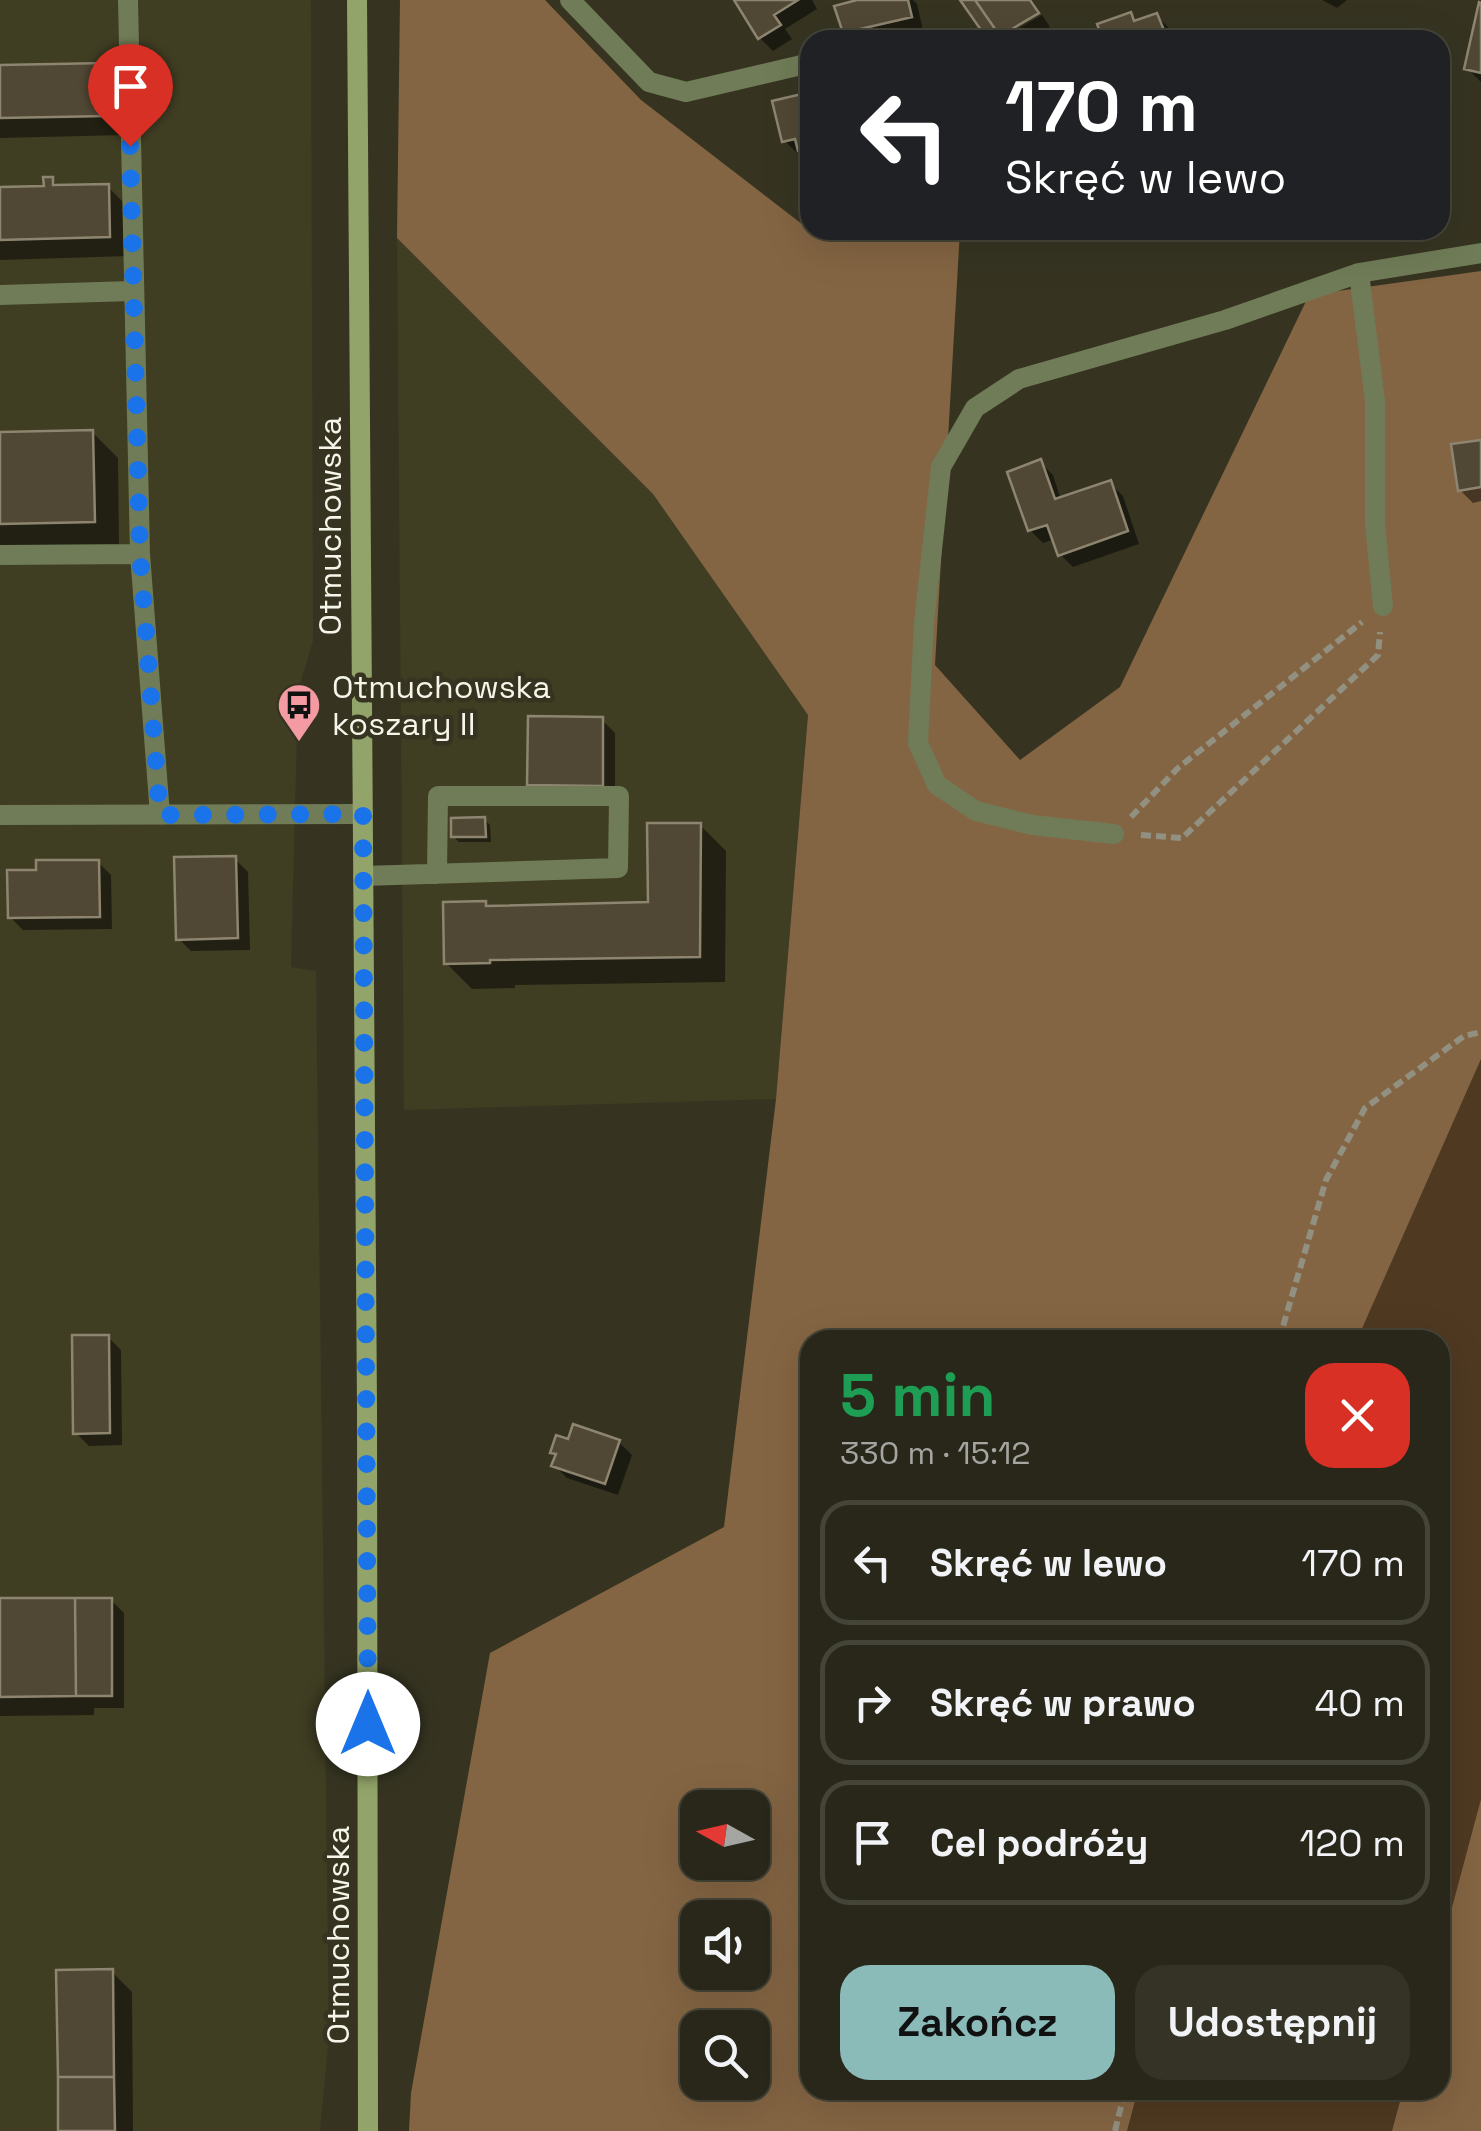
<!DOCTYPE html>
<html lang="pl">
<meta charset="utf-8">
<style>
:root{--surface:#282719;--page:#343326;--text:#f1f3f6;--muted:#a5a5a2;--line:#444438;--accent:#8bbbb9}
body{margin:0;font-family:"Space Grotesk",sans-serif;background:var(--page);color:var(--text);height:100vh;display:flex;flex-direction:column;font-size:38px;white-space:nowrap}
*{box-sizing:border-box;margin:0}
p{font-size:32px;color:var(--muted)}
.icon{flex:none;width:55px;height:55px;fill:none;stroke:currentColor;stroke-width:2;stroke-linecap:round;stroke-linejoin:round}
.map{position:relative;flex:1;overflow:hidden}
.side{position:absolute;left:800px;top:1330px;width:650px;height:770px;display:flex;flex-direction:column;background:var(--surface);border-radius:30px;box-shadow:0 10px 40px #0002,0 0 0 2px var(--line)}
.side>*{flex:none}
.hud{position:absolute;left:800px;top:30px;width:650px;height:210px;border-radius:30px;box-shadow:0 10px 40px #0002,0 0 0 2px var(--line);background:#202124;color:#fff;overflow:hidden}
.needle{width:65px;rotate:278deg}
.fabs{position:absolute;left:680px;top:1790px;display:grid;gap:20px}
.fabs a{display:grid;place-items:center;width:90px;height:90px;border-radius:20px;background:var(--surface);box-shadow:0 10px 40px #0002,0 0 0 2px var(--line);font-size:50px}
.pin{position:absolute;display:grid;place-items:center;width:85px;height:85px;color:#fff;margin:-102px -42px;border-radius:50% 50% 50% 0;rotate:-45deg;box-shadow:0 0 10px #0007}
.pin .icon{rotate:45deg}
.me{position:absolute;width:110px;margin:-55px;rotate:0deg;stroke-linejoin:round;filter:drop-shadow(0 0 8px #0008)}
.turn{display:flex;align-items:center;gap:35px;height:210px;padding:0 40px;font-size:45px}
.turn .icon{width:130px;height:130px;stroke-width:2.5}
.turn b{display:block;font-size:70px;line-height:85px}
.round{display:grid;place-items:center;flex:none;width:105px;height:105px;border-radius:30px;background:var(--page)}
.summary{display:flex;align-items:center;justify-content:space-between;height:170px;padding:0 40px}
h1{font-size:60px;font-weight:700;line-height:75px;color:#1e9e55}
.action{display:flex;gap:20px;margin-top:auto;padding:20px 40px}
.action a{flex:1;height:115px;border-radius:30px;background:var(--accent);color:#111;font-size:40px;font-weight:700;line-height:115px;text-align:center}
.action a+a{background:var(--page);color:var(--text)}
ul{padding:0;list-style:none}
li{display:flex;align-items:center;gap:30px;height:125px;margin:0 20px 15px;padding:0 20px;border:5px solid var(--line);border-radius:30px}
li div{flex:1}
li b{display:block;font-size:38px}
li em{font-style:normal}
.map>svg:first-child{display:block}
.built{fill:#3f3d22}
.green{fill:#4f3921}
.forest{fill:#846543;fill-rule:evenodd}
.shadow{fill:#0007}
.building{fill:#504734;stroke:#8e8570;stroke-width:2.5}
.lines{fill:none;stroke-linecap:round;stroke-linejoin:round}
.path{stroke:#919081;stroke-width:6;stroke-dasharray:10 5;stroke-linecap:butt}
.service{stroke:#707c57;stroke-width:20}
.minor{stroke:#707c57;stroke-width:20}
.secondary{stroke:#92a469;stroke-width:20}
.route{stroke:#1a73e8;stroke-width:18;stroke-dasharray:0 32.4}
.labels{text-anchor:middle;stroke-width:9;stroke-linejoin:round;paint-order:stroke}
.street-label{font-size:32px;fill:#f5f5e9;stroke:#363421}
.poi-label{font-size:32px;fill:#f5f5e9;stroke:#363421;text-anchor:start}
</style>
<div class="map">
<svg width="1481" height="2131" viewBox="0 0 1481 2131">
<rect width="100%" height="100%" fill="#363421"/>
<path class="built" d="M0,0h311l2,641 -15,50 -7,276 25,4 13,1065 -9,95h-320z
M397,238l256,256 155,221 -32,384 -372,11z"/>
<path class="green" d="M1481,1059v740l-41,153v-612h-83z
M1138,2090h265l-11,41h-265z"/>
<path class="forest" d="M400,0h145l96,100 179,138 54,-8h86l-25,435 85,95 100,-73 189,-392 172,-24v788l-124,281h-547v750h328l-11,41h-718l2,-38 79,-440 234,-126 52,-428 32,-384 -155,-221 -256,-256zM698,1808h54v54h-54zM698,1918h54v54h-54zM698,2028h54v54h-54z
M1481,1799v332h-89l11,-41h37v-138z"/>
<path class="shadow" d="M737,0h75l5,9 -32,20 7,10 -19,12 -13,-13z
M868,0h45l4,4 6,26 -45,10h-25l-8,-8z
M963,0h69l7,11 -40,23 4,3 39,-22 8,12 -22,13h-37z
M1322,0h25l-10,8z
M1481,5v77l-14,-14z
M1130,15l8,7 18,-7 13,13 5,12h-68z
M105,65l20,20 1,50 -126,3v-70z
M810,95v64l-7,-6 -5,1 -13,-13z
M52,180l8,8 48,-1 20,20 1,49 -129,4v-71l46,-1z
M92,432l26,26 1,89 -119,2v-115z
M1481,442v59l-8,2 -13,-13z
M1040,462l13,13 8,25 49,-17 13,13 16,48 -66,23 -13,-13 -5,-15 -12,4 -13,-13z
M602,720l13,13v65l-72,-1 -13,-13z
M484,819l6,6 1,17h-32l-6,-6z
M700,825l26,26 -1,131 -210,3v3l-43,1 -26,-26 39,-59 5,4 160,-4z
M235,859l13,13 2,78 -59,1 -13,-13z
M98,862l13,13 1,54 -89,1 -13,-13 29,-44z
M108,1337l13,13 1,95 -33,1 -13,-13z
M569,1442h50l13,13 -14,40 -51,-17 -13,-13 3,-8 -4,-5z
M111,1600l13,13v95h-30v7l-94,1v-115z
M112,1972l20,20 1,139h-72z"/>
<path class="building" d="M734,0h64l-24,15 7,10 -23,14z
M857,0h51l4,17 -69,16 -9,-27z
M960,0h15l25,36 -12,4z
M975,0h55l9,13 -39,23z
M1479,2l2,1v70l-17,-4z
M1131,12l3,9 23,-8 11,27h-65l-6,-16z
M106,63l1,53 -107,2v-53z
M810,92v56l-12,3 -3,-12 -13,3 -10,-41z
M43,177h10v8l56,-1 1,53 -110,3v-53l44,-1z
M93,430l2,92 -95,2v-92z
M1481,440v47l-23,4 -7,-47z
M1041,459l14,40 56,-19 17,51 -70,25 -11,-31 -19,6 -21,-59z
M528,716l75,1v69l-76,-1z
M485,817l1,20h-35v-19z
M647,823h54l-1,134 -210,3v3l-46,1 -1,-62 43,-1v5l162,-4z
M236,856l2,82 -62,2 -2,-83z
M36,860h63l1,57 -92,1 -1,-48h29z
M72,1335h37l1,98 -37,1z
M573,1424l47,16 -15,44 -54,-18 5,-12 -6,-1 6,-18 12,4z
M0,1598h75l1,98 -76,1z
M75,1598h37v98h-36z
M113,1969l1,108h-56l-2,-107z
M58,2077h56l1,54h-57z"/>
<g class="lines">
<path class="path" d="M1131,817l47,-49 184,-146
M1141,835l41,3 196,-183 2,-23
M1279,1340l47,-160 39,-72 99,-72 17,-4
M1115,2131l10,-41"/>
<path class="service" d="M128,0l12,554 20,261
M0,295l132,-4
M0,555l140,-1
M0,815l363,-1
M363,876l255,-8 1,-72h-181l-1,78"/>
<path class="minor" d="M570,0l79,82 37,10 124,-29
M1359,273l16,128v122l8,83
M1114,834l-82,-9 -56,-14 -39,-26 -19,-42 6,-120 17,-156 34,-59 44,-29 206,-59 134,-47 122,-20"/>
<path class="secondary" d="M357,0l10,1407 1,724"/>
</g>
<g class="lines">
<path class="route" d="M130,146l10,408 20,261 203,-1 5,910"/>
</g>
<defs>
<g id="bus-pin" transform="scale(2.25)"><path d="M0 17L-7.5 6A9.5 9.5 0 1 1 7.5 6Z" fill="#f49aa2" stroke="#363421"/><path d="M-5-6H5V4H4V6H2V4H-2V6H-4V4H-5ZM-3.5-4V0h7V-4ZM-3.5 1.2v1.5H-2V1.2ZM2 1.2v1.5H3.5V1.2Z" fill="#111"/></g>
</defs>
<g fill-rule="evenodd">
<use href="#bus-pin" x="299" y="705"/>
</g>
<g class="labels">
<g class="street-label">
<text transform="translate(330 526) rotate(-90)" y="11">Otmuchowska</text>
<text transform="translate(338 1935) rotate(-90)" y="11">Otmuchowska</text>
</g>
<g class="poi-label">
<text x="332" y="698">Otmuchowska<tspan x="332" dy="37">koszary II</tspan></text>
</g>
</g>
</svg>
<div class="fabs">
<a><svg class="needle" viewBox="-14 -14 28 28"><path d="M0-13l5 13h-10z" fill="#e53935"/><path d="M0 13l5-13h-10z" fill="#a5a5a2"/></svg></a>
<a><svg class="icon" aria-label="sound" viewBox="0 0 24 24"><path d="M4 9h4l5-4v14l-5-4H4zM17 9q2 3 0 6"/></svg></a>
<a><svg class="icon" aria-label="search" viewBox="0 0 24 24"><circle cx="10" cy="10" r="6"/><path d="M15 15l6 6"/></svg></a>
</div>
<div class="pin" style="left:130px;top:146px;background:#d93025"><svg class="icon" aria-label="arrive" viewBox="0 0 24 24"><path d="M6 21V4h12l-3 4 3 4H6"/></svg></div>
<svg class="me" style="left:368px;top:1724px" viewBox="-20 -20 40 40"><circle r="19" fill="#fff"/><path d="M0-13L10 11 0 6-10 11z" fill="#1a73e8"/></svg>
<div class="hud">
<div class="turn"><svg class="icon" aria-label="left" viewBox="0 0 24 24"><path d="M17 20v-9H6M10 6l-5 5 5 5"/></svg><div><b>170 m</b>Skręć w lewo</div></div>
</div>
<section class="side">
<div class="summary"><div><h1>5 min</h1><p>330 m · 15:12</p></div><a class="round" style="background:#d93025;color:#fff"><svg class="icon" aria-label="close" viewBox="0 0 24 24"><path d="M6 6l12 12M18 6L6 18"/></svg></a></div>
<ul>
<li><svg class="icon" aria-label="left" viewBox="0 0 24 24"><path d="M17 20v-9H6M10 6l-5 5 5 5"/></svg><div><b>Skręć w lewo</b></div><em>170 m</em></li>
<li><svg class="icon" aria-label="right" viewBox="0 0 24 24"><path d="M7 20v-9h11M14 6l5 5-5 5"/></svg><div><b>Skręć w prawo</b></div><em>40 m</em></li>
<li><svg class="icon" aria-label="arrive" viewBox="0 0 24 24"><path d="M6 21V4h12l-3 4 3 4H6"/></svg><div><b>Cel podróży</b></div><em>120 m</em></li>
</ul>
<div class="action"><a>Zakończ</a><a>Udostępnij</a></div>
</section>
</div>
